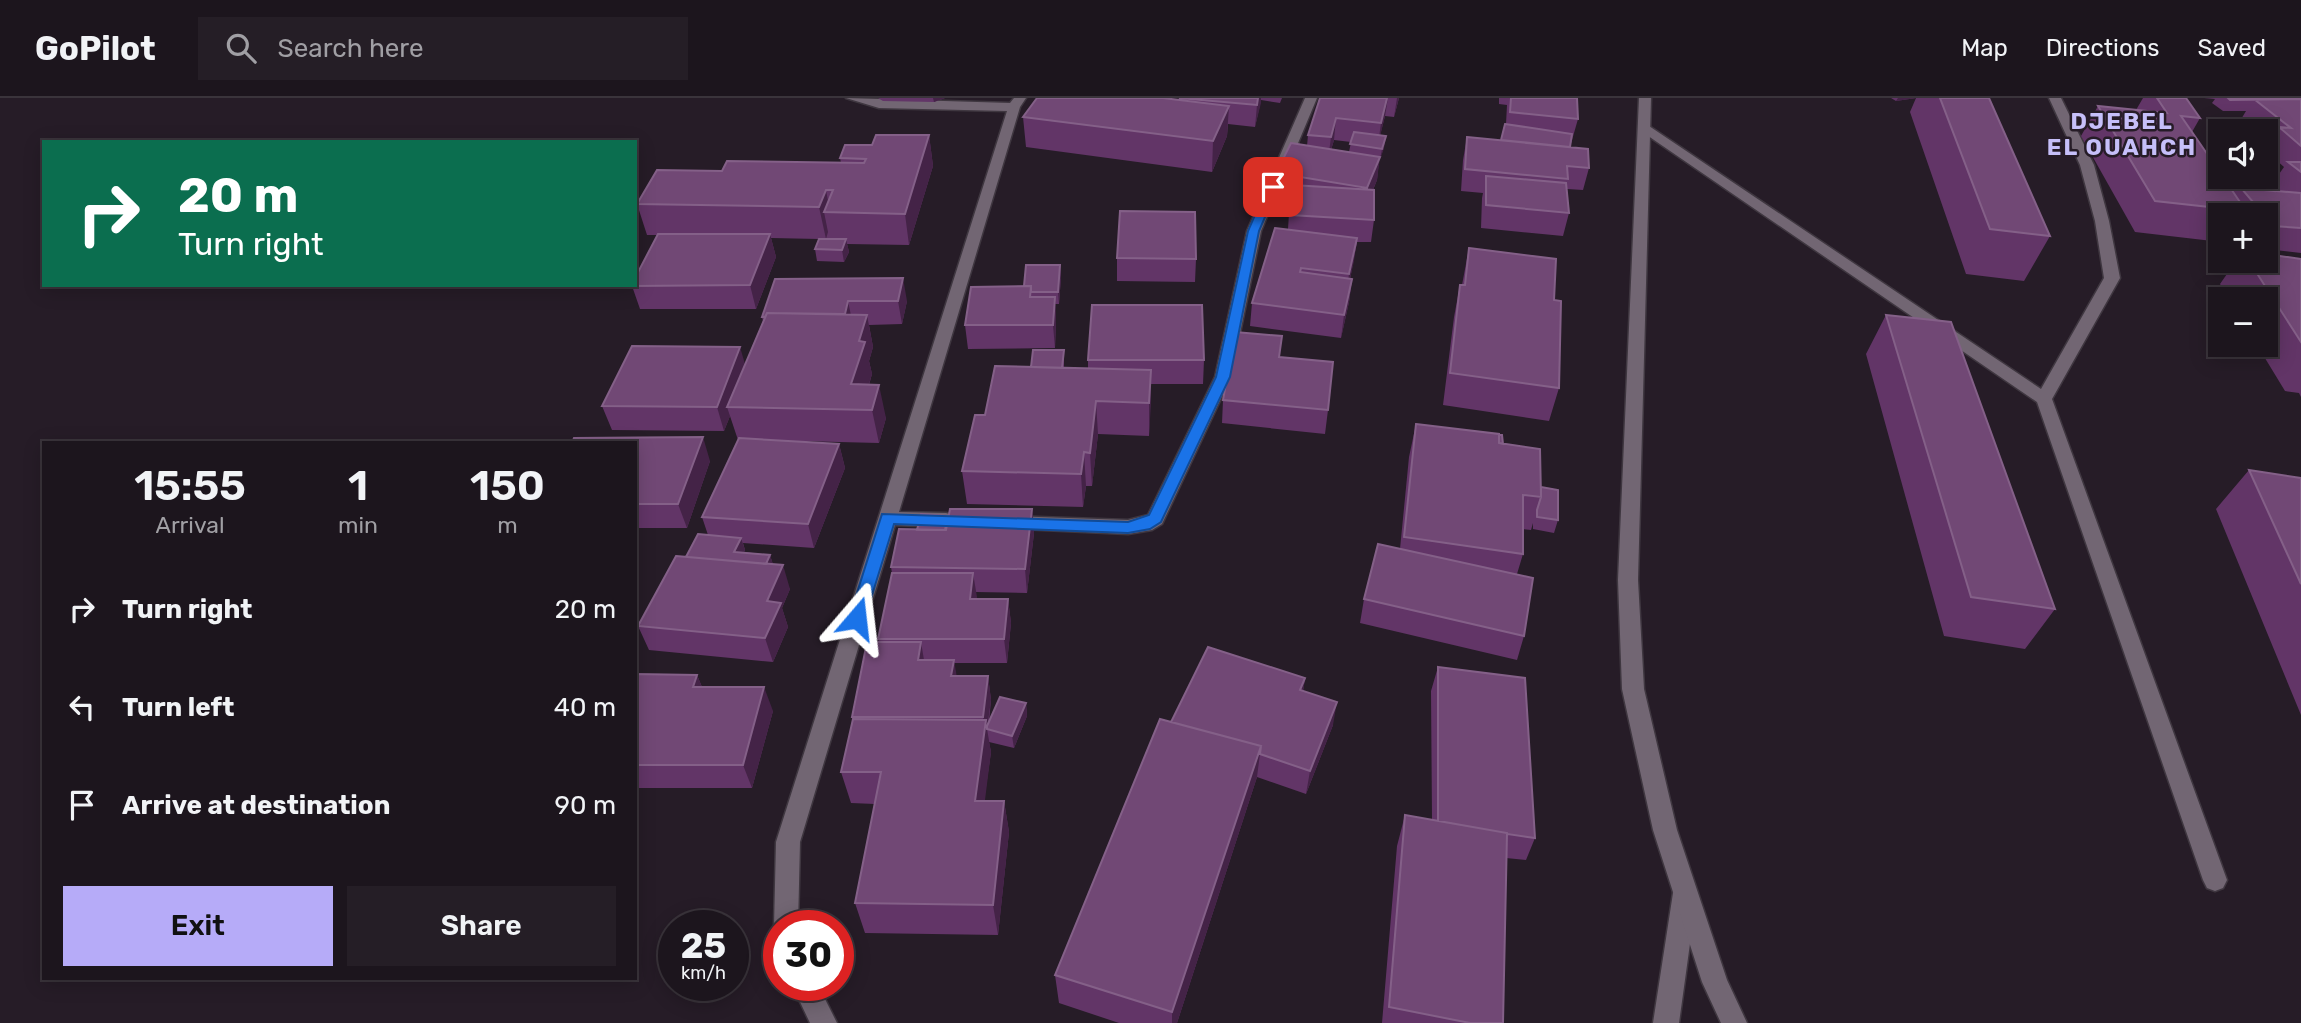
<!DOCTYPE html>
<meta charset="utf-8">
<style>
:root{--surface:#1c151d;--page:#251e26;--text:#f1f3f6;--muted:#a09fa4;--line:#3a343b;--accent:#b6abf8}
body{margin:0;font-family:Rubik,sans-serif;background:var(--page);color:var(--text);height:100vh;display:flex;flex-direction:column;font-size:26px;white-space:nowrap}
*{box-sizing:border-box;margin:0}
p{font-size:23px;color:var(--muted)}
.icon{flex:none;width:38px;height:38px;fill:none;stroke:currentColor;stroke-width:2;stroke-linecap:round;stroke-linejoin:round}
.map{position:relative;flex:1;overflow:hidden}
.panel{position:absolute;left:42px;top:343px;width:595px;height:539px;display:flex;flex-direction:column;background:var(--surface);border-radius:0px;box-shadow:0 4px 18px #0003,0 0 0 2px var(--line)}
.panel>*{flex:none}
.hud{position:absolute;left:42px;top:42px;width:595px;height:147px;border-radius:0px;box-shadow:0 4px 18px #0003,0 0 0 2px var(--line);background:#0b6e4f;color:#fff;overflow:hidden}
.buttons{position:absolute;left:2208px;top:21px;display:grid;gap:14px}
.buttons a{display:grid;place-items:center;width:70px;height:70px;border-radius:0px;background:var(--surface);box-shadow:0 4px 18px #0003,0 0 0 2px var(--line);font-size:35px}
.speed{position:absolute;left:658px;top:812px;display:flex;gap:14px;font-size:35px;font-weight:700;text-align:center}
.speed>*{display:grid;place-content:center;width:91px;height:91px;border-radius:50%;background:var(--surface);box-shadow:0 4px 18px #0003,0 0 0 2px var(--line);line-height:1}
.speed small{font-size:18px;font-weight:400}
.speed .limit{border:10px solid #d22;background:#fff;color:#111}
.pin{position:absolute;display:grid;place-items:center;width:60px;height:60px;color:#fff;margin:-30px;border-radius:14px;box-shadow:0 4px 10px #0006}
.me{position:absolute;width:77px;margin:-38px;rotate:17deg;stroke-linejoin:round;filter:drop-shadow(0 0 5px #0008)}
.turn{display:flex;align-items:center;gap:24px;height:147px;padding:0 21px;font-size:32px}
.turn .icon{width:91px;height:91px;stroke-width:2.5}
.turn b{display:block;font-size:49px;line-height:60px}
.eta{display:flex;justify-content:space-evenly;align-items:center;height:119px;text-align:center}
.eta b{font-size:42px;font-weight:600;line-height:49px}
.cta{display:flex;gap:14px;margin-top:auto;padding:14px 21px}
.cta a{flex:1;height:80px;border-radius:0px;background:var(--accent);color:#111;font-size:28px;font-weight:600;line-height:80px;text-align:center}
.cta a+a{background:var(--page);color:var(--text)}
ul{padding:0;list-style:none}
li{display:flex;align-items:center;gap:21px;height:98px;padding:0 21px}
li div{flex:1}
li b{display:block;font-size:26px}
li em{font-style:normal}
header{display:flex;align-items:center;gap:42px;box-sizing:border-box;height:98px;padding:0 35px;background:var(--surface);border-bottom:2px solid var(--line)}
header strong{font-size:33px}
nav{display:flex;gap:38px;margin-inline-start:auto;font-size:24px}
.search{width:490px;height:63px;background:var(--page);display:flex;align-items:center;gap:18px;box-sizing:border-box;padding:0 24px;border-radius:0px;color:var(--muted);font-size:26px}
.map>svg:first-child{display:block}
.lines{fill:none;stroke-linecap:round;stroke-linejoin:round}
.minor-casing{stroke:#3f3740;stroke-width:3}
.tertiary-casing{stroke:#3f3740;stroke-width:3}
.minor{fill:#726673;fill-rule:evenodd}
.tertiary{fill:#726673;fill-rule:evenodd}
.wall{fill:#623567;fill-rule:evenodd}
.shaded-wall{fill:#442347}
.building{fill:#714875;stroke:#846088;stroke-width:2}
.route{fill:#1a73e8;stroke:#114b97;stroke-width:2}
.labels{text-anchor:middle;stroke-width:5;stroke-linejoin:round;paint-order:stroke}
.far-district-label{font-size:23px;font-weight:bold;letter-spacing:2px;fill:#c6bff9;stroke:#261c27}
</style>
<header>
<strong>GoPilot</strong>
<div class="search"><svg class="icon" aria-label="search" viewBox="0 0 24 24"><circle cx="10" cy="10" r="6"/><path d="M15 15l6 6"/></svg>Search here</div>
<nav><a>Map</a><a>Directions</a><a>Saved</a></nav>
</header>
<div class="map">
<svg width="2301" height="925" viewBox="0 0 2301 925">
<rect width="100%" height="100%" fill="#261c27"/>
<g class="lines">
<g class="minor-casing">
<path id="minor" d="M846,0l164,5 4,-5h12l-6,9 -121,405 47,1 7,2 2,5 -2,5 -7,2 -51,-2 -95,317 -2,84h-19v9l-5,-9 2,-84 231,-731 -128,-3z
M1305,0h12l-56,133 -30,146 -69,147 -10,6 -24,4 -127,-6 -2,-5 2,-5 7,-2 120,4 20,-5 67,-138 32,-146z
M2049,0h12l33,67 15,56 11,57 -68,121 175,481 -4,8 -8,3 -8,-3 -4,-8 -166,-478 -399,-273 1,-3h10l392,263 63,-111 -9,-57 -15,-56z
M1685,784l9,3 3,8 -18,130h-26l20,-130 3,-8z
M792,887h26l19,38h-27z"/>
</g>
<g class="tertiary-casing">
<path id="tertiary" d="M1639,0h12l-13,482 6,109 33,141 50,150 20,43h-26l-19,-41 -49,-152 -31,-141 -4,-109z"/>
</g>
<use href="#minor" class="minor"/>
<use href="#tertiary" class="tertiary"/>
</g>
<path class="wall" d="M878,0h67l-11,4 -51,-1z
M1179,0h103l-2,5 -19,-3 -6,27 -27,-3 -1,12 -15,36 -186,-25 -3,-30 155,-17z
M1320,0h79l-5,19 -9,-1 -5,19 4,13 -5,12 -2,20 -4,10 1,30 -3,22h-14l-7,37h2l-3,23 -8,36 -91,-12 2,-23 36,-74 2,-31 -16,-3 2,-22 31,-27 1,-11zM1334,42l17,2 -2,10 -18,-2z
M1499,0h78l1,21 -8,28 19,21 -6,22 -16,-1 2,24 -6,23 -82,-8 1,-30 1,-5 -22,-2 2,-31 4,-23 34,4 5,-17 1,-19 -8,-1z
M1891,0h98l61,138 -26,45 -58,-7 -56,-162 6,-14 -20,3z
M2143,0h43l14,20 -8,14 35,51 4,-6h34l9,14h7l-9,-7 12,-17 -18,-16v-4l2,-3 -2,-2v-11h-13l-13,-10 6,-10h-23l-11,-8 3,-4 -11,-1h97v155l-35,-4v-34h-45v27l-86,-10 -54,-96 17,-30 38,4z
M929,37l4,31 -24,79 -62,-1 2,8 -5,10 -27,-1 -2,-12 4,-10 -48,-1 5,19 -20,52h-116l-8,-23 25,-51h-10l-10,-31 85,-33 119,-8 -1,-5 32,-13z
M1469,150l85,52 5,88 -10,33 -106,-16 11,-88 6,-32h2z
M1117,160l79,1 -1,23 -78,-1z
M2301,161v138l-2,-4 -14,-2 -28,-46h9v-46h-37l-9,-15 16,-23h30z
M1060,167l1,12 -2,27h-4l1,17 -1,27 -87,1 -3,-24 59,-39z
M775,181l132,22 -5,23 -33,1 4,22 -4,14 3,13 -3,11 17,33 -7,25 -80,-2 40,3 6,24 -31,80 -71,-5 2,7 -1,2 26,3 3,10 17,24 -8,19 6,19 -15,35 -124,-12 -11,-24 48,-69 22,-22 -6,-18 36,-77 -8,-24 -6,15 -112,-1 -10,-24 143,-42 18,-43 -1,-4z
M1886,217l169,294 -30,40 -81,-13 -78,-282z
M1064,252v18h24v-8h116l-1,24h-52l-2,52 -51,-2 -6,52h-6l-3,21 -116,-3 -5,-33 23,-56z
M1280,259l48,53 -3,24 -103,-11 1,-23z
M1416,326l87,20 38,43 17,33 -4,13 -21,-4v-6l-2,7 -8,-1v25l-6,20 7,62 -7,24 -157,-37 4,-24 36,-50 9,-92z
M635,345l75,18 -23,67h-52z
M2249,372l52,8v237l-85,-206z
M1032,411l2,24 -7,60 -51,-1v7h32l3,24 -4,40h-53l2,13h32l3,24 -2,22 37,-19 1,13 -13,32 -25,-6 2,10 -7,49h20l5,31 -11,103 -133,-2 -10,-30 20,-99 -24,-1 -10,-31 12,-53 -1,-2 27,-75 -1,-3 14,-66 -1,-6 26,-37 31,-14z
M1438,569l97,171 -9,22 -20,-2 -3,165h-121l15,-177 8,-31 27,5 -1,-129z
M635,576l62,1 5,12 71,24 -21,77h-117z
M1305,580l-2,13 30,34 -27,69 -49,-17 -80,246h-58l-60,-20 -4,-28 116,-253z"/>
<path class="shaded-wall" d="M933,0h12l-11,4z
M1258,0h3v5l-6,24 2,-22z
M1388,0l-3,18 -7,29 3,-22z
M1397,0h2l-5,19z
M1898,0h18l-20,3z
M1229,8l-2,30 -15,36 1,-31z
M1336,20l-2,22 -6,20 3,-23z
M929,37l4,31 -24,79 -4,-31z
M1386,38l-2,12 -4,12 2,-11z
M1380,59l-3,23 -13,31 3,-23z
M826,92l4,22h-6l4,20 -2,7 -7,-32z
M770,136l6,23 -20,52 -6,-24z
M1357,140l-3,23 -8,36 3,-23z
M846,141l3,13 -5,10 -2,-12z
M1060,167l1,12 -2,27 -1,-12z
M903,180l4,23 -5,23 -4,-23z
M1352,181l-3,23 -8,36 3,-23z
M1055,199l1,24 -1,27 -2,-23z
M848,203l5,24 -9,-9z
M867,217l6,32 -4,14 3,13 -11,36 -10,-26 8,-43z
M740,249l7,24 -20,36 3,9 -6,15 -7,-24z
M1151,272v33l-2,33v-33z
M879,287l7,33 -7,25 -7,-33z
M1096,303l2,33 -6,52 -2,-33z
M703,339l7,24 -23,67 -9,-24z
M839,346l6,24 -31,80 -6,-24z
M1084,354l2,34 -3,21 -2,-33z
M1032,411l2,24 -7,60 -2,-24z
M741,440l4,12 -7,14 -4,-12z
M770,457l4,12 -13,7z
M783,467l7,24 -8,19 6,19 -15,35 -8,-24 2,-37z
M973,475l4,24 -3,26 -4,-24z
M1008,501l3,24 -4,40 -3,-24z
M921,544l4,24 -7,-6z
M954,562l4,24 -7,-8z
M697,577l10,24 -14,-12z
M988,578l3,24 -4,29 4,23 -10,80 -6,-31 10,-74 -2,-10z
M1305,580l-3,23 -2,-11z
M764,589l9,24 -21,77 -9,-23z
M1337,604l-4,23 -27,69 4,-23z
M1026,605l1,13 -13,32 -2,-12z
M1261,648l-4,31 -80,246h-5v-11z
M1004,703l5,31 -11,103 -5,-30z"/>
<path class="building" d="M1037,0h126l66,8 -16,35 -190,-24z
M1179,0h79l-1,7z
M1320,0h67l-6,25 -45,-5 -5,19 -23,-2z
M1511,0h66l1,21 -68,-7z
M1940,0h49l61,138 -60,-7z
M2157,0h29l14,20 -19,-2 40,58v3h2l23,34 -91,-10 -57,-95 69,7z
M2228,0h73v1l-71,1z
M2254,1h47v47l-22,-19 12,1z
M1505,26l67,10 -2,13 -69,-7z
M1354,34l32,4 -4,13 -32,-5z
M876,37h53l-24,79 -81,-2 9,-22h-7l-7,17 -182,-3 20,-34 65,1 5,-10 137,2 2,-4 -26,-1 5,-13h27z
M1467,39l121,12 1,19 -22,-2 1,13 -103,-10z
M1291,45l89,14 -13,31 -91,-15z
M2288,64h13v10z
M1486,78l80,7 3,30 -83,-8z
M2238,79h27l9,14 -29,-3z
M1292,87l82,5v30l-84,-5z
M2241,90l60,5v35l-29,-2 -6,-7v-4h-2z
M1120,113l75,1 1,47 -79,-1z
M1275,130l82,10 -8,36 -48,-6 -1,4 52,7 -8,36 -92,-12z
M658,136h112l-20,51 -118,1 3,-1v-7z
M819,141h27l-4,11 -27,-1z
M1469,150l87,11 -2,41 7,1 -2,87 -109,-15 10,-88h5z
M2266,156l35,5v83l-52,-81h17z
M1026,167h34l-2,27h-27v-6h-7z
M903,180l-5,23h-50l-3,13 -78,-1 -2,4h-3l13,-38z
M1031,188l-1,11h25l-2,28h-88l6,-38z
M1092,207h110l2,55h-116z
M767,215l100,2 -8,26 6,1 -14,42 28,1 -7,25 -145,-3z
M1886,217l65,7 104,287 -84,-12z
M1235,234l47,4 -3,21 54,5 -5,48 -105,-10z
M632,248l108,1 -23,60 -115,-1z
M1033,252h31l-2,18 -31,-1z
M995,268l156,4 -2,33 -53,-2 -6,52 -6,-1 -3,22 -119,-3 13,-56h10z
M1416,326l83,10v9l41,6 1,48 -18,-2v59l-119,-17z
M1499,337h3l1,9 -4,-1z
M703,339l-25,67h-43v-61h-63l2,-5z
M739,340l100,6 -31,80 -106,-7z
M2249,372l52,8v106z
M1541,389l17,3v30l-21,-3v-7l4,-13z
M950,411h82l-7,60 -134,-2 8,-38 47,1z
M921,416l27,2 -3,14h-28z
M698,436l43,4 -7,14 36,3 -4,9 -80,-7z
M1378,446l155,34 -9,58 -160,-37z
M676,458l107,9 -16,36 14,2 -16,35 -127,-12z
M892,475h81l-3,26h38l-4,40h-126z
M867,544h54l-3,18h36l-3,16h37l-5,41h-131z
M1208,549l97,31 -5,12 37,12 -27,69 -50,-17 1,-8 -90,-24z
M1438,569l87,11 10,160 -28,-4v-1l-69,-12z
M635,576l62,1 -4,12h71l-21,78h-108z
M1000,599l26,6 -14,33 -25,-7v-3z
M853,621l133,1 -11,81h29l-11,104 -138,-2 26,-131h-40z
M1160,621l101,27 -89,266 -117,-37z
M1405,717l102,18 -4,190h-33l-81,-16z"/>
<path class="route" d="M1273,85l5,4 -19,44 -29,146 -69,145 -11,7 -22,4 -234,-9 -29,94 -8,6 -6,-2 -2,-4 33,-104 246,8 21,-7 67,-138 32,-146 19,-44z"/>
<g class="labels">
<g class="far-district-label">
<text x="2122" y="31">DJEBEL<tspan x="2122" dy="26">EL OUAHCH</tspan></text>
</g>
</g>
</svg>
<div class="buttons">
<a><svg class="icon" aria-label="sound" viewBox="0 0 24 24"><path d="M4 9h4l5-4v14l-5-4H4zM17 9q2 3 0 6"/></svg></a>
<a>+</a>
<a>−</a>
</div>
<div class="speed"><div>25<small>km/h</small></div><div class="limit">30</div></div>
<div class="pin" style="left:1273px;top:89px;background:#d93025"><svg class="icon" aria-label="arrive" viewBox="0 0 24 24"><path d="M6 21V4h12l-3 4 3 4H6"/></svg></div>
<svg class="me" style="left:857px;top:520px" viewBox="-20 -20 40 40"><path d="M0-17L14 15 0 8-14 15z" fill="#1a73e8" stroke="#fff" stroke-width="4"/></svg>
<div class="hud">
<div class="turn"><svg class="icon" aria-label="right" viewBox="0 0 24 24"><path d="M7 20v-9h11M14 6l5 5-5 5"/></svg><div><b>20 m</b>Turn right</div></div>
</div>
<section class="panel">
<div class="eta">
<div><b>15:55</b><p>Arrival</p></div>
<div><b>1</b><p>min</p></div>
<div><b>150</b><p>m</p></div>
</div>
<ul>
<li><svg class="icon" aria-label="right" viewBox="0 0 24 24"><path d="M7 20v-9h11M14 6l5 5-5 5"/></svg><div><b>Turn right</b></div><em>20 m</em></li>
<li><svg class="icon" aria-label="left" viewBox="0 0 24 24"><path d="M17 20v-9H6M10 6l-5 5 5 5"/></svg><div><b>Turn left</b></div><em>40 m</em></li>
<li><svg class="icon" aria-label="arrive" viewBox="0 0 24 24"><path d="M6 21V4h12l-3 4 3 4H6"/></svg><div><b>Arrive at destination</b></div><em>90 m</em></li>
</ul>
<div class="cta"><a>Exit</a><a>Share</a></div>
</section>
</div>
